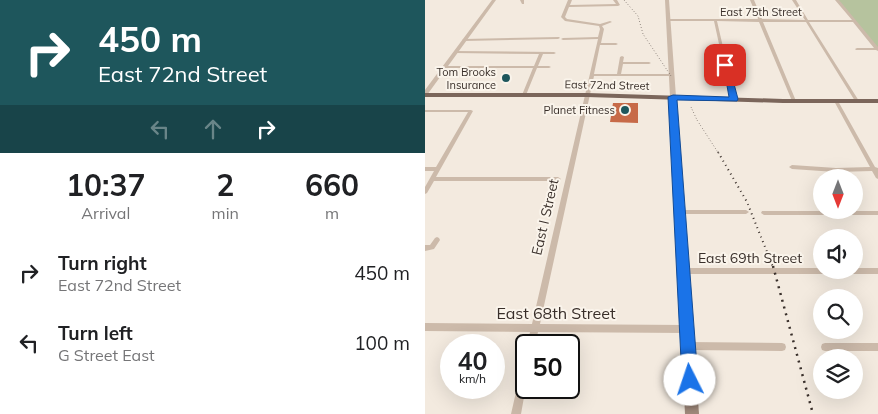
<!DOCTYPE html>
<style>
:root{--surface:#fff;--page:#f6f6f6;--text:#202124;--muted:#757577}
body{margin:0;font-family:Mulish,sans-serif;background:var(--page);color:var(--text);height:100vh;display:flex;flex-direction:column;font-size:19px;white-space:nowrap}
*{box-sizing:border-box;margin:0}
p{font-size:16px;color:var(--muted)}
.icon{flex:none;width:28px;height:28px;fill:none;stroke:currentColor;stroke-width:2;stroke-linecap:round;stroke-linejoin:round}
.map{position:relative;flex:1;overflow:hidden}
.panel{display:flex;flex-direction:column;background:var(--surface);width:425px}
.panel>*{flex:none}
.top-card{background:#1e565c;color:#fff;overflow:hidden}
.needle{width:32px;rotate:180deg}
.fabs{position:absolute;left:388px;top:169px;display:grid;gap:10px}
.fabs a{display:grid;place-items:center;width:50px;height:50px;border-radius:50%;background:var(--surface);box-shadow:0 5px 20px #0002;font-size:25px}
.speed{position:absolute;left:15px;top:334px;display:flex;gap:10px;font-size:25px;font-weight:700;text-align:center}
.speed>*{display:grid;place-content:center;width:65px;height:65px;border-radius:50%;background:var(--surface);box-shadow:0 5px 20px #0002;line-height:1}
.speed small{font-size:12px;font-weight:400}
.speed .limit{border:2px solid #111;border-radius:8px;background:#fff;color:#111}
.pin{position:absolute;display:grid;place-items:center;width:42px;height:42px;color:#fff;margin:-21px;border-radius:10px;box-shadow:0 2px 8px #0006}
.me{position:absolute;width:55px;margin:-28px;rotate:356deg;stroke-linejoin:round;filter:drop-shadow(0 0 4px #0008)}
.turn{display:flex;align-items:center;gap:18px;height:105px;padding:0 15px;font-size:22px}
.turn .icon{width:65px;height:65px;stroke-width:2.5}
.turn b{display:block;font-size:35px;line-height:42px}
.lanes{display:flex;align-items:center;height:48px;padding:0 15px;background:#0003;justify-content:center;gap:25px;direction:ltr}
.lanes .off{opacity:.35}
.eta{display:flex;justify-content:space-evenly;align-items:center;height:85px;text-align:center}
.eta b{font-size:30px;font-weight:700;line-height:35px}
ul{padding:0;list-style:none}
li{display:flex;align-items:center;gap:15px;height:70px;padding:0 15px}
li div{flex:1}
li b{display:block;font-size:19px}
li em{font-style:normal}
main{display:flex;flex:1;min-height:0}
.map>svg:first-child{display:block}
.green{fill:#b6c39e}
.building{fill:#c76a48}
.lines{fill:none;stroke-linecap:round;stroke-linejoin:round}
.minor{fill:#ccbaaa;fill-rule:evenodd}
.tertiary{fill:#ccbaaa;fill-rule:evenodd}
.secondary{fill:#a0897b;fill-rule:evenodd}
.primary{fill:#7b665b;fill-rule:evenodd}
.rail-far2{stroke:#392f2a;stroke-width:1;stroke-dasharray:0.5 2.5;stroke-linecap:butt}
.rail-far1{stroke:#392f2a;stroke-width:2;stroke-dasharray:1 4;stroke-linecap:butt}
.rail{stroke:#392f2a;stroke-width:2.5;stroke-dasharray:2 5;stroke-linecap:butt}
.route{fill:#1a73e8;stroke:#114b97}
.poi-dot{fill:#1e565c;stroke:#faf4eb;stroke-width:2}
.labels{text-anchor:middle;stroke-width:4;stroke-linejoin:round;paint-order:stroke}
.far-street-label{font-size:11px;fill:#392f2a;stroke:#faf4eb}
.far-poi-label{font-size:11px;fill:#392f2a;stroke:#faf4eb;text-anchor:end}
.street-label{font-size:14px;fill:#392f2a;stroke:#faf4eb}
.near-street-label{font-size:16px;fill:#392f2a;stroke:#faf4eb}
</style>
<main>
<section class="panel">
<div class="top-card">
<div class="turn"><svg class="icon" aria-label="right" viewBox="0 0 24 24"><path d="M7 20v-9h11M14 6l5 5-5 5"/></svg><div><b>450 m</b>East 72nd Street</div></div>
<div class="lanes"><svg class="icon off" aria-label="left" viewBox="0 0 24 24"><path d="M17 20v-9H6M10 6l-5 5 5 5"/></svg><svg class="icon off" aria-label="ahead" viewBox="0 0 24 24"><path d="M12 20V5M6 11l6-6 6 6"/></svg><svg class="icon" aria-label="right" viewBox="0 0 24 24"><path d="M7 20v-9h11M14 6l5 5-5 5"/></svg></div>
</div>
<div class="eta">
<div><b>10:37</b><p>Arrival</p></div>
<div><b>2</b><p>min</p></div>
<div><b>660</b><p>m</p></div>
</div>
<ul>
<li><svg class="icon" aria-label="right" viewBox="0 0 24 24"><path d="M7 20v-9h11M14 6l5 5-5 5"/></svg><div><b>Turn right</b><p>East 72nd Street</p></div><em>450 m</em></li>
<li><svg class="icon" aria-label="left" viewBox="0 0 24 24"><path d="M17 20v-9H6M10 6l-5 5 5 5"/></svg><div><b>Turn left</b><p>G Street East</p></div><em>100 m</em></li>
</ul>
</section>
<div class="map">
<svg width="453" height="414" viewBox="0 0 453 414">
<rect width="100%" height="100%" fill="#f3eadf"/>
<path class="green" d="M412,0h41v50z"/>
<path class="building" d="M188,103h25v20l-28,-1z"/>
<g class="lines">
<path class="minor" d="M95,0h4v4h-2z
M143,0h4l-2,5 46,-1 -3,-4h4l3,5 -2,1 -49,1 -4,10 2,2 33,5 10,-3 2,1 -10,4 2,3 -3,14h15l2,1 -2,1h-16l-6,29h23l3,-17 2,-1 2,1 -1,5h26l2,1 -2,1h-26l-2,10h50l2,1 -2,1h-77l-54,248 146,1 3,1 1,3 -1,3 -3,1 -148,-1 -3,13h-8l3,-13 -105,-1v-8l107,1 66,-285 -35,1 -2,-1 2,-1 35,-1 2,-8 -1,-3 -34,-5 -4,-4z
M325,0h4l8,19 43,1 -13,-20h4l12,20h44l-17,-20h4l39,47v4l-2,-1h-20l-1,-1 2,-1h17l-21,-26h-44l50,79v1h-2l-2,-1 -49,-79h-43l33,79 -2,1 -2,-1 -33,-79 -42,-1 18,78 -2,1 -2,-1 -17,-78h-46l-2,-1 2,-1h90z
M134,37l1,1 -2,1 -94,2 -2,-1 2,-1z
M29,51l100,1 2,1 -2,1h-11l-5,12h11l2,1 -2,1h-12l-11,27 -2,1 -2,-1 11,-27h-88l-2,-1 2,-1h89l5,-12 -84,-1h-1z
M409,100h2l2,1 37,66 3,1v11l-2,-1 -4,-7 -36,1 -44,-3 -3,-2 3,-2 44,3 34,-1 -36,-66z
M0,110h46l2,1 -37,66h122l3,2 -3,2h-124l-7,12 -2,1v-7l9,-16h-9v-4h11l32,-55h-43z
M252,210h69l3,2 -3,2h-69l-1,-2z
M337,211h116v4h-114l-3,-2z
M12,237l2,1 1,2 -6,9 -9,2v-6h5l5,-7z
M257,268h139v2h33v-2h24v6h-196l-3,-1 -1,-2 1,-2z
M262,342l95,1 3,1 1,3 -1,3 -3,1 -95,-1 -3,-1 -1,-3 1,-3z
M400,343h53v8h-53l-3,-1 -1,-3 1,-3z
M101,362v24l-5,28h-10l11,-48 1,-3z"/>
<path class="tertiary" d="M67,0h4l-69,95 -2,1v-6z
M240,0h4l7,97 -3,2 -3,-2z"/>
<path class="secondary" d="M248,95l3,2 23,317h-14l-15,-317z"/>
<path class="primary" d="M0,93h162l196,6h95v4h-95l-196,-6h-162z"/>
<path class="rail-far2" d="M199,0l14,16 5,18 28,42
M266,107l6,13 22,34"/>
<path class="rail-far1" d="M293,152l29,50 26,65"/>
<path class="rail" d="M348,266l40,148"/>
</g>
<path class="route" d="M298,63l6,2 9,34 -1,2 -60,-1 21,280 -3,6 -5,2 -6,-2 -2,-6 -14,-283 5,-2 56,2z"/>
<g class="poi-dot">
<circle cx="81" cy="78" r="5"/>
<circle cx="200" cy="110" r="5"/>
</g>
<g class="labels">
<g class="far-street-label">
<text x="336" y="16">East 75th Street</text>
<text transform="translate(182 85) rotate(1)" y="4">East 72nd Street</text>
</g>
<g class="far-poi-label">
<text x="71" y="76">Tom Brooks<tspan x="71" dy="13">Insurance</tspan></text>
<text x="190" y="114">Planet Fitness</text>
</g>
<g class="street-label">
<text transform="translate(120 217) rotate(-77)" y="5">East I Street</text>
<text x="325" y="263">East 69th Street</text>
</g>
<g class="near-street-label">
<text x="131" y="319">East 68th Street</text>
</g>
</g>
</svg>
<div class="fabs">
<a><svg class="needle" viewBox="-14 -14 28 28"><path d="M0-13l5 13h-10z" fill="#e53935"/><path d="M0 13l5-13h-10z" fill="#757577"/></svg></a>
<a><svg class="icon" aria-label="sound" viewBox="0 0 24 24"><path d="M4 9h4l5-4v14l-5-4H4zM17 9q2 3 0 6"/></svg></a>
<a><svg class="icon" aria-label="search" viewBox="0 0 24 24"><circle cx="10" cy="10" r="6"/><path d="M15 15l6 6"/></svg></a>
<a><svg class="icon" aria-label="layers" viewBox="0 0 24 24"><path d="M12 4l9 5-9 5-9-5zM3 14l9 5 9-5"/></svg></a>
</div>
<div class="speed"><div>40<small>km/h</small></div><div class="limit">50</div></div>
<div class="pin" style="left:300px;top:65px;background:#d93025"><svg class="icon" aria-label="arrive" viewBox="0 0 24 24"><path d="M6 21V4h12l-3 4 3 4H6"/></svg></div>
<svg class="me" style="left:265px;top:380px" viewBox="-20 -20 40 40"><circle r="19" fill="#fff"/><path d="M0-13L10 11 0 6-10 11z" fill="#1a73e8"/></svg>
</div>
</main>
